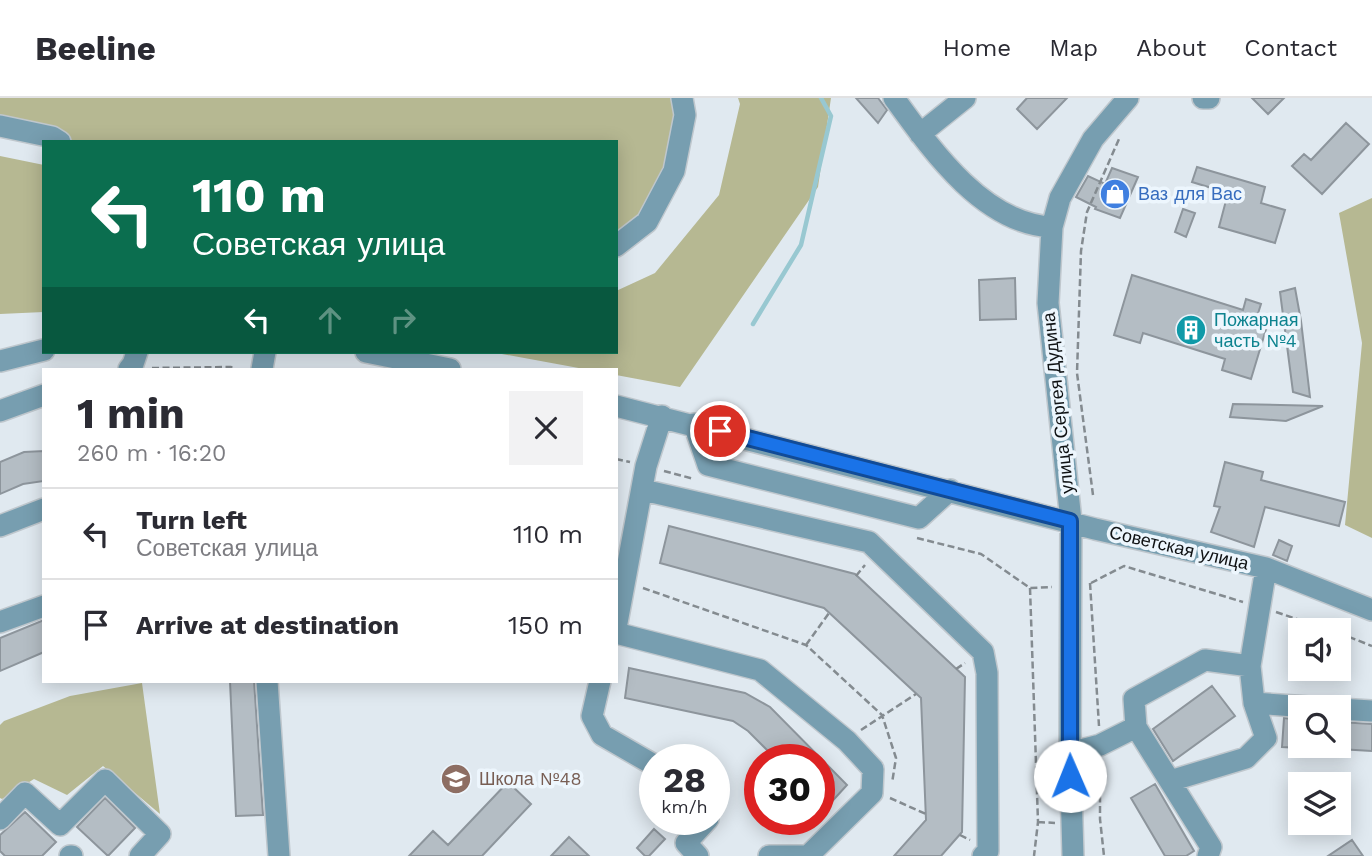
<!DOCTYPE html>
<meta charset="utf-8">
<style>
:root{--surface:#fff;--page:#f2f2f3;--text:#2b2b33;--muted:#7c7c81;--line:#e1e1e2}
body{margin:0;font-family:"Work Sans",sans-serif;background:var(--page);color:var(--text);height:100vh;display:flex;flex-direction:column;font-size:26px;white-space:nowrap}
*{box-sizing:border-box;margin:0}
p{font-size:23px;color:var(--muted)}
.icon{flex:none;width:38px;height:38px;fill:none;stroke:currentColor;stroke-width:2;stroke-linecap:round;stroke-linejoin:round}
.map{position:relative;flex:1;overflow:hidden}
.drawer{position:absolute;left:42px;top:270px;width:576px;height:315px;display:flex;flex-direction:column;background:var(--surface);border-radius:0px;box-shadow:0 4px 18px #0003}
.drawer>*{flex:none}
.guide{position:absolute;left:42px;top:42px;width:576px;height:214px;border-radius:0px;box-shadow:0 4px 18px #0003;background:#0b6e4f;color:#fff;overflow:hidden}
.tools{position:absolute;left:1288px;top:520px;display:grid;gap:14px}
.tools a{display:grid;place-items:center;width:63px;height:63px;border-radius:0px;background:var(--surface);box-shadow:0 4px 18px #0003;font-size:35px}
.speed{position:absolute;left:639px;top:646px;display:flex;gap:14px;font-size:35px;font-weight:700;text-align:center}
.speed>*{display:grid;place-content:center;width:91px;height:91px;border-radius:50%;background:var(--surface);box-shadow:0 4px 18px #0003;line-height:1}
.speed small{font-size:18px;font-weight:400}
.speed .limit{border:10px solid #d22;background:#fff;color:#111}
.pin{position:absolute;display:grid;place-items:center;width:60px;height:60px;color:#fff;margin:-30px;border:4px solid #fff;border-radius:50%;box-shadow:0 2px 7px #0007}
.me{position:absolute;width:77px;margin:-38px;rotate:359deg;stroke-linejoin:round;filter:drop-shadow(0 0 5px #0008)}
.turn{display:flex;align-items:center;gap:24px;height:147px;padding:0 35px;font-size:32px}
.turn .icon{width:91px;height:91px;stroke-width:2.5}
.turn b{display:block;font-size:49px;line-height:60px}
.lanes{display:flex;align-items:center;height:66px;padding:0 35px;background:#0003;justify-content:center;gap:35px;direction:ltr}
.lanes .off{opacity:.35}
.round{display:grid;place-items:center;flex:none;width:74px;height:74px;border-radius:0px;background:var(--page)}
.overview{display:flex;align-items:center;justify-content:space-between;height:119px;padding:0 35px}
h1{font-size:42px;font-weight:700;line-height:52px}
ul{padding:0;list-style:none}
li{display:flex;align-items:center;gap:21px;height:91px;padding:0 35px;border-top:2px solid var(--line)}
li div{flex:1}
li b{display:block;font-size:26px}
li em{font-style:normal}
header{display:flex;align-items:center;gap:42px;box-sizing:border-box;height:98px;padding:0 35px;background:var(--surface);border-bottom:2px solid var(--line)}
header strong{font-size:33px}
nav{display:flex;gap:38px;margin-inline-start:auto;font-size:24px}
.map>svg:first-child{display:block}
.forest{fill:#b6b892}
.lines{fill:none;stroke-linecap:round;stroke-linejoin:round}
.stream{stroke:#98c8d1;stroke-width:4.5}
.building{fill:#b4bdc4;stroke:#8d959c;stroke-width:2}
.minor-casing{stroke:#bfc7cd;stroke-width:24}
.path{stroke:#848b90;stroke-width:2.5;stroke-dasharray:7 3.5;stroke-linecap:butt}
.minor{stroke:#779eb0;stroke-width:21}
.route-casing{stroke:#114b97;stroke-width:18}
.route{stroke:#1a73e8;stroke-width:12}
.labels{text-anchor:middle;stroke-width:7;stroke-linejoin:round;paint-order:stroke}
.shop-label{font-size:18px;fill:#366cbe;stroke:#edf6fd;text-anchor:start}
.culture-label{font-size:18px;fill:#0d838f;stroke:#edf6fd;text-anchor:start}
.street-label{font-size:18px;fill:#0f1214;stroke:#edf6fd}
.education-label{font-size:18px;fill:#785e54;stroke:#edf6fd;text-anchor:start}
</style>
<header>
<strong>Beeline</strong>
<nav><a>Home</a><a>Map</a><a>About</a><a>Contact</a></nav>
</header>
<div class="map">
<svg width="1372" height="758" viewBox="0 0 1372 758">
<rect width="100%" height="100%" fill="#e0e9f0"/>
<path class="forest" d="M0,0h677l-9,69 -23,50 -29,22v-97h-546l-70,-23z
M738,0h93l-13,89 -138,200 -64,-12v-6h-32l-93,-17h125v-61l39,-18 64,-78 21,-91z
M0,58l44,9v147l-44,2z
M1372,100v340l-27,-13 17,-182 -23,-130z
M142,585l18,131 -57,-48 -36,29 -33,-16 -32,20 -2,-1v-73l4,-4 66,-25z"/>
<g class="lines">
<path class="stream" d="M753,226l48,-79 30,-129 -10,-18"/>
</g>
<path class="building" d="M856,0h22l9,12 -9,13z
M1027,0h40l-30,31 -20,-20z
M1252,0h32l-16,16z
M1346,25l23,21 -47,50 -30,-28 12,-12 7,6z
M1197,69l68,20 -4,16 24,7 -10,33 -56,-16 9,-34 -36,-11z
M1112,70l26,9 -18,41 -25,-9 1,-2 -20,-10 12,-21 17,8z
M1183,111l12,4 -9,24 -11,-5z
M1132,177l111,35 3,-11 15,5 -6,19 12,3 -16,53 -29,-9 3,-11 -82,-26 -3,10 -26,-8z
M1015,180l1,41 -36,1 -1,-40z
M1295,190l6,33 9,76 -17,-5 -13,-100z
M1233,306l90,2 -37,15 -56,-4z
M44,353v30l-21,3 -23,10v-32l24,-10z
M1225,364l38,10 -2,8 84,22 -6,24 -74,-19 -11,40 -43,-15 9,-25 -6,-1z
M669,428l186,48 110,103 -3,155 -21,24h-47l32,-36 -5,-122 -97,-90 -164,-45z
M1279,442l13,6 -5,15 -14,-6z
M44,522v32l-44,19v-33z
M629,570l116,25 25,14 77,78 -21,23 -7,-7v-41h-42l-29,-29 -15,-10 -108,-23z
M230,583h24l9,134 -27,1z
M1212,588l23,30 -62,45 -20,-32z
M1284,620l16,2v28l-18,-1z
M1339,624l33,2v27l-33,-2z
M508,684l23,22 -49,52h-73l24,-25 15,14z
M1155,686l39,67 -8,5h-21l-34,-58z
M105,700l30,30 -27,28 -31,-29z
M25,714l31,30 -14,14h-37l-5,-5v-16z
M654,731l11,10 -16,17h-4l-8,-8z
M569,739l20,19h-38z
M1352,742l11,16h-35z"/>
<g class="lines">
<g class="minor-casing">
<path id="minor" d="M894,0c37,51 89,126 158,129
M1203,0h6
M0,28l52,11 8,5
M920,36l45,-36
M616,148l31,-24 27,-51 11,-56 -3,-17
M366,254l84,17
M0,263l44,-11
M129,271l4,-5 4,-12
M262,271l3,-17
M616,308l479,123 171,39 106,42
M0,313l44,-16
M694,326l14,41 211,53 31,-28
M643,392l226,52 114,110 4,21 1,178 -5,5
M0,428l44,-17
M0,524l44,-16
M616,530l30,-162 16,-50
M616,535l144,37 87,71 26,28 -1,24 -64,63h-39
M267,583l12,175
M600,583l-8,35 10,19 52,30
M1254,605l54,4
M1339,611l33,2
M1070,655l30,-8 36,-18
M1170,683l76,-23 20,-20 -12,-35 -4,-37 16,-98
M0,721l25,-26 35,32 45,-45 55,54 -20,22
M70,758h2
M698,758l-12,-13 22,-24
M1073,758l-3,-103 1,-232 -23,-218 4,-76 8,-29 33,-59 35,-41
M1208,758l3,-9 -75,-120 -2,-28 71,-39 45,6"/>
</g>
<path class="path" d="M152,270l79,-1 3,2
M616,361l14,3
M664,373l30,8
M1093,397l-16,-122 4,-122 6,-39 32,-73
M917,440l64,16 49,34 22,-1
M856,478l9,-11
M1090,485l9,143
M1091,485l33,-17 119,36
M643,490l163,57 76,70 14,43 -4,25
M1030,490l8,234 -4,34
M1276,514l53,18
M1339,535l33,13
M806,547l23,-32
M956,571l9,-6
M861,632l55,-36
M1100,666v55l4,37
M890,700l36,16
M1038,724l17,1
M960,737l10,5"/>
<use href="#minor" class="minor"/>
</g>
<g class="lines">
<g class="route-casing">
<path id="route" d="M720,333l350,90v255"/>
</g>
<use href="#route" class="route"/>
</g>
<defs>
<g id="shop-disc" transform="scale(1.575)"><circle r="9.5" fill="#3f7fe0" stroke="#edf6fd"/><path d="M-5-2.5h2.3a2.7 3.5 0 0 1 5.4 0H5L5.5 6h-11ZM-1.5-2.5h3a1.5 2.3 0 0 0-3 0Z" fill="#fff"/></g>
<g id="building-disc" transform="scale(1.575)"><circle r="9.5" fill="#0f9aa8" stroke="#edf6fd"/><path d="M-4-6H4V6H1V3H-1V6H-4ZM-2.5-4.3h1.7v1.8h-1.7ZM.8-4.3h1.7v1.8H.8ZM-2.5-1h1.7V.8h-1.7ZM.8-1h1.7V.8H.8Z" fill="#fff"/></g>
<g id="school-disc" transform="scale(1.575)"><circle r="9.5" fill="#8d6e63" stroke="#edf6fd"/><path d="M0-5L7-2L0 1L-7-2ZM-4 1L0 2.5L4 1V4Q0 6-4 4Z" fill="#fff"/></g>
</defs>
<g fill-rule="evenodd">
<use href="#shop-disc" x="1115" y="96"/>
<use href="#building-disc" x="1191" y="232"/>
<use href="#school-disc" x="456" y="681"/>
</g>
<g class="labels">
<g class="shop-label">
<text x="1138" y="102">Ваз для Вас</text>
</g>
<g class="culture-label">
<text x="1214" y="228">Пожарная<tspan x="1214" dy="21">часть №4</tspan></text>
</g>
<g class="street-label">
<text transform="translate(1058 305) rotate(-96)" y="6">улица Сергея Дудина</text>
<text transform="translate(1179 450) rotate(13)" y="6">Советская улица</text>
</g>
<g class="education-label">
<text x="479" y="687">Школа №48</text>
</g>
</g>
</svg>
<div class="tools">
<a><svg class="icon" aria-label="sound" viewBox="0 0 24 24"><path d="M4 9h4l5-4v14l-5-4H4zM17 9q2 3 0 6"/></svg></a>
<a><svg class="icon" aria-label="search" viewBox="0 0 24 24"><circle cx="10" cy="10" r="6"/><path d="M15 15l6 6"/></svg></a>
<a><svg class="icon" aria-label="layers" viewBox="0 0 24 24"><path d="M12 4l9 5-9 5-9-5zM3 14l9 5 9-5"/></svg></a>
</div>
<div class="speed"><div>28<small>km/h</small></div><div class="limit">30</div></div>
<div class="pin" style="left:720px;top:333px;background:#d93025"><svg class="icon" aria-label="arrive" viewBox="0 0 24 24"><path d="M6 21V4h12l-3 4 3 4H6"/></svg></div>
<svg class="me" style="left:1070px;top:678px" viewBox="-20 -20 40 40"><circle r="19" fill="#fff"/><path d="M0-13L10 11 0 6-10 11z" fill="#1a73e8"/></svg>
<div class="guide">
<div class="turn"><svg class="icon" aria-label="left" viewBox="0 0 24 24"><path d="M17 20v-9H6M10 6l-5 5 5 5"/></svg><div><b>110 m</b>Советская улица</div></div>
<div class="lanes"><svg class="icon" aria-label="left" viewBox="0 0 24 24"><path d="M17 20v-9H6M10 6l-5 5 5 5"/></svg><svg class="icon off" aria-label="ahead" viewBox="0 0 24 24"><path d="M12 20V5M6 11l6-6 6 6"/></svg><svg class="icon off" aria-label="right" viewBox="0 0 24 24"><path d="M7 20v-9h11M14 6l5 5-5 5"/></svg></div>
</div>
<section class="drawer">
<div class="overview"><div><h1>1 min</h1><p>260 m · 16:20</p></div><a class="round"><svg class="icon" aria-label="close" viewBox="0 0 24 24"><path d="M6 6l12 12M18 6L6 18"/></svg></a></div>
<ul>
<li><svg class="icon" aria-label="left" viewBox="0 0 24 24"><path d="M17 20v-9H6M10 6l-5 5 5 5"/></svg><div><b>Turn left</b><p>Советская улица</p></div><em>110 m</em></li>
<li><svg class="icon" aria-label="arrive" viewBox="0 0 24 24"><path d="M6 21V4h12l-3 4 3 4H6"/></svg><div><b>Arrive at destination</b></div><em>150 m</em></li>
</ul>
</section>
</div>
